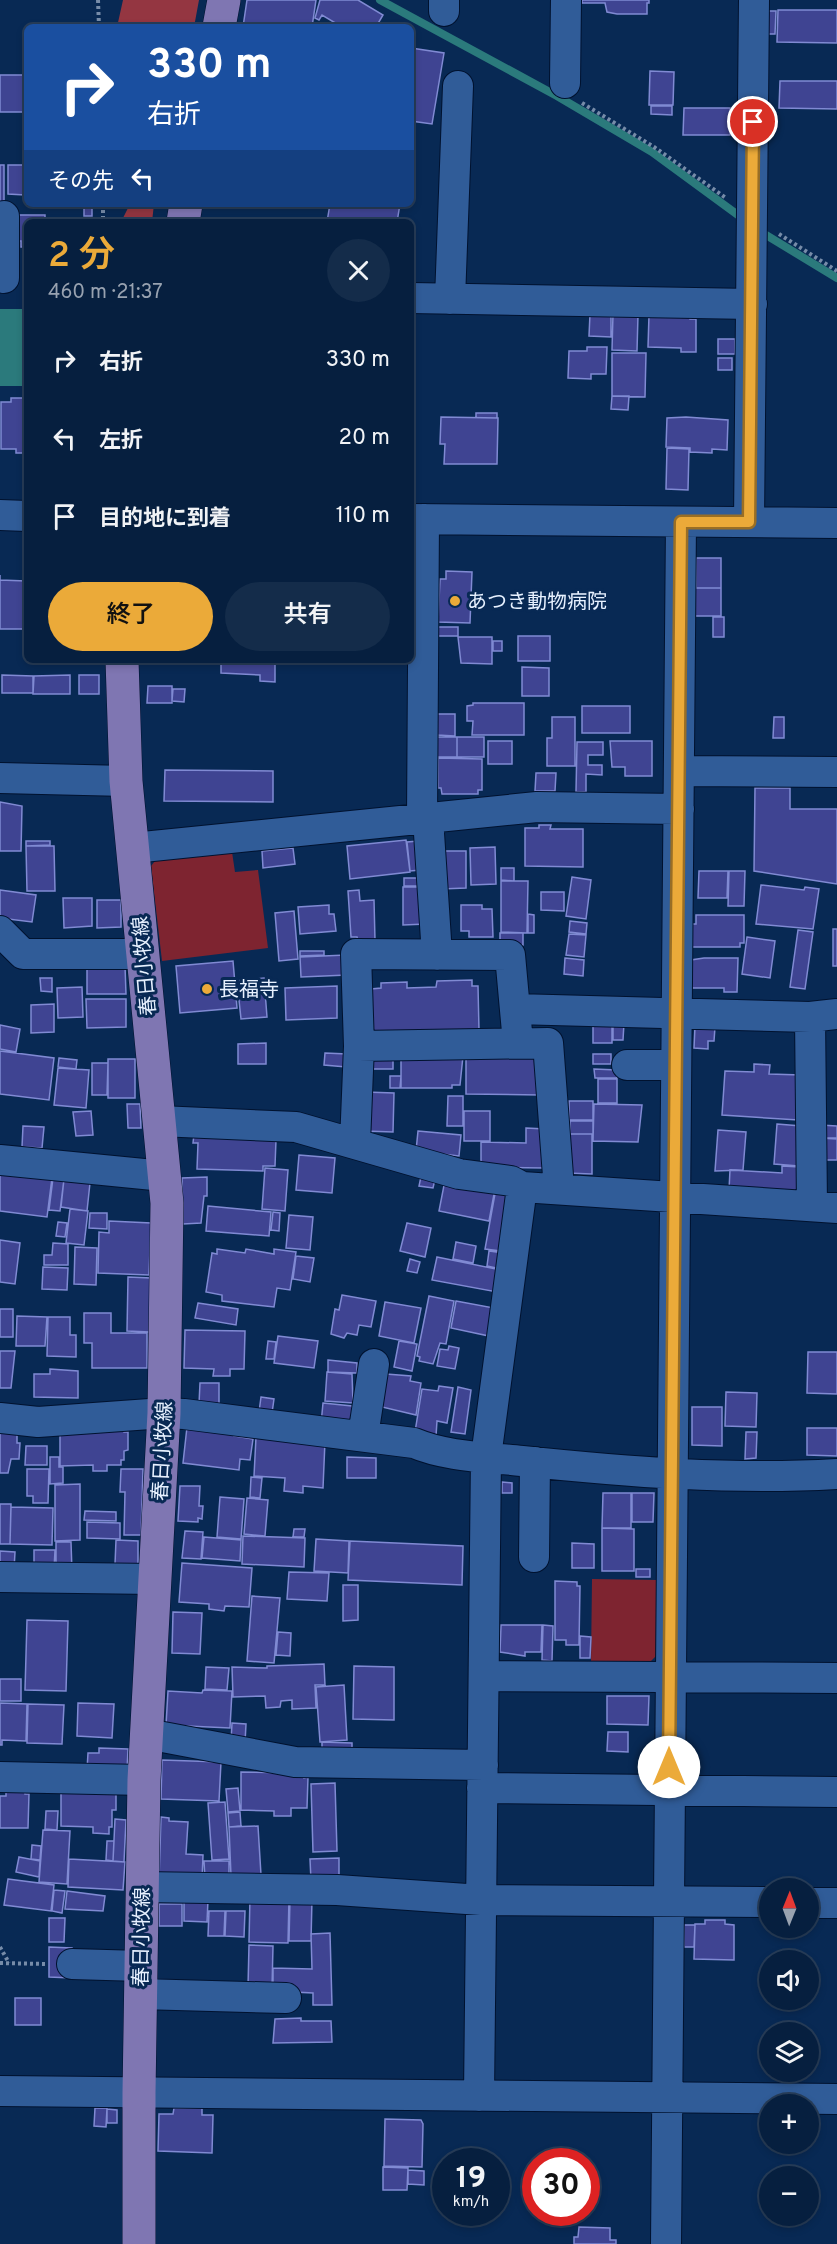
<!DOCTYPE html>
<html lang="ja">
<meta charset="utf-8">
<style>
:root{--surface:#061f3f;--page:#142c4a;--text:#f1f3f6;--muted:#98a2b0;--line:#273d59;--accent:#ebaa39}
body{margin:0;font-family:Overpass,"Noto Sans JP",sans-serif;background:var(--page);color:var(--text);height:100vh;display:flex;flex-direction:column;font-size:22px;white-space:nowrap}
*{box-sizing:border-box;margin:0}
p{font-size:20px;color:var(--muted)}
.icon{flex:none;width:33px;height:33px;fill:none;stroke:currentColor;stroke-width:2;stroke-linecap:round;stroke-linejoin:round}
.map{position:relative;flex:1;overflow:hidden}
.details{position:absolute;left:24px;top:219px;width:390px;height:444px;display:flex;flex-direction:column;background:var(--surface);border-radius:9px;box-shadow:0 3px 9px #0003,0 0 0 2px var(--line)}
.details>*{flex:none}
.banner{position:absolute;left:24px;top:24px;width:390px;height:183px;border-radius:9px;box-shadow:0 3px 9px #0003,0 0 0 2px var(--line);background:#1a4fa0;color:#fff;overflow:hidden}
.needle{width:39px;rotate:1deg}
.tools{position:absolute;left:759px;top:1878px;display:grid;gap:12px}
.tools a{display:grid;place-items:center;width:60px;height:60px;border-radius:50%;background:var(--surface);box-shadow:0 3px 9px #0003,0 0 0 2px var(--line);font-size:30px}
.speed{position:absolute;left:432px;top:2148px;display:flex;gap:12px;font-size:30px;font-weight:700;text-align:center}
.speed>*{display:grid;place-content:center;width:78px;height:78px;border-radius:50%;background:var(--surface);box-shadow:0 3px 9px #0003,0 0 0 2px var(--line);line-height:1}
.speed small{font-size:15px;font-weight:400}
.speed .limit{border:9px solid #d22;background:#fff;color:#111}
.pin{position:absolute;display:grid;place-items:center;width:51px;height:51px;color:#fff;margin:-26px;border:3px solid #fff;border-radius:50%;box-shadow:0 2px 6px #0007}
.me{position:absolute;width:66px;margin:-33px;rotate:0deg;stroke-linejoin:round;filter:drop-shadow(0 0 4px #0008)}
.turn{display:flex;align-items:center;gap:21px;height:126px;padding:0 24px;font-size:27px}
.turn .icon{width:78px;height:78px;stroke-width:2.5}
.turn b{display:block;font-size:42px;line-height:51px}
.then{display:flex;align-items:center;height:57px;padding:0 24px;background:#0003;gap:12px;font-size:22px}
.round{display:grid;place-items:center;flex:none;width:63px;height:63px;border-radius:32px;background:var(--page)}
.headline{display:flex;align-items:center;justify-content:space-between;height:102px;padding:0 24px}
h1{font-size:36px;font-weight:600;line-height:45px;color:var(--accent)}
.button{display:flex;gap:12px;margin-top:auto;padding:12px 24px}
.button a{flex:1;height:69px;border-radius:36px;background:var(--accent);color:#111;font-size:24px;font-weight:600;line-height:69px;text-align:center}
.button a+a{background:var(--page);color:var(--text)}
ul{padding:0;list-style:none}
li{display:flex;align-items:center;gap:18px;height:78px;padding:0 24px}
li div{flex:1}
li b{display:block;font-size:22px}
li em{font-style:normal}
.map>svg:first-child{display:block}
.green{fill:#7e2430}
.forest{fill:#943641}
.water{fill:#2b7a7c}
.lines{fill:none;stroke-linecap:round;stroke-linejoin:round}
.stream{stroke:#2b7a7c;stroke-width:8}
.building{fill:#3f4492;stroke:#808ad3;stroke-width:1.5}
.minor-casing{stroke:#00122f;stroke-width:32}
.major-casing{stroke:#00122f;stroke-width:34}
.path{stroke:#778ca9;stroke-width:4;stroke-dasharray:3 3;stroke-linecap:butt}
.minor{stroke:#305c98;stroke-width:30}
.major{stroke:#7f76b2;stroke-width:33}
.route-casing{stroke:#996e25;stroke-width:15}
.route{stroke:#ebaa39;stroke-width:10}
.poi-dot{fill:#ebaa39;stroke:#082954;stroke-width:2}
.labels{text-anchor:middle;stroke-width:6;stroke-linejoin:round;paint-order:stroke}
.poi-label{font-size:20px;fill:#e7f1ff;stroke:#082954;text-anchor:start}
.street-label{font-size:20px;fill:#e7f1ff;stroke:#082954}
</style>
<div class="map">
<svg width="837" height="2244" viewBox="0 0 837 2244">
<rect width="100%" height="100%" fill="#082954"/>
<path class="green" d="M232,852l3,20 23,-2 10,78 -106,13 -11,-95 4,-5z
M592,1579l66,1 -1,75 -8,8 -58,-1z"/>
<path class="forest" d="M123,0h76l-5,27h-77z
M130,204h24l-2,18h-31z"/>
<path class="water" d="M0,309h27v77h-27z"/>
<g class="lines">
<path class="stream" d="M380,0l177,96 95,56 90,66
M761,232l76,46"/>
</g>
<path class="building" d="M247,0h69l-4,27h-69z
M320,0h38l25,15 -7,12h-34l-20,-12 -3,5 -4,-2z
M582,0h67v3h-2v11h-30l-10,-2 -2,-9h-23z
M778,10h59v33l-60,-1z
M765,11h11l-1,23h-11z
M411,48l33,5 -12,71 -21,-3z
M650,71l24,1 -1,33h-24z
M0,75h27v37h-27z
M780,81h57v28l-58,-1z
M651,106h21v9l-21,-1z
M684,108h46v27h-47z
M0,165h4v37h-4z
M8,165h19v36l-2,-6 -17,-1z
M84,204l8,1v11h-8z
M330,204h70l-3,18h-70z
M16,215h29v7h-18v25h-6v-6h-5z
M590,314h21v23l-22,-1z
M613,314l25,1 -1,36 -25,-1z
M649,315h41v4h6v33h-15v-4l-33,-1z
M718,339h17v15h-17z
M587,347h20l-1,27h-15v5l-23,-1 1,-27h18z
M612,353h34l-1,44 -33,-1z
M718,358h14v12h-14z
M612,396h17l-1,14 -17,-1z
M11,398h16v55h-11v-4h-15v-47h10z
M476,413h21v5h-21z
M441,417l57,1 -1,46h-53l1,-20h-5z
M686,417l42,3 -1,30 -15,-1v4l-22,-1v-4l-24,-1 1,-29z
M667,448l22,1 -1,41 -22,-1z
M696,558h25v30h-25z
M446,571l26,1 -2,51 -32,-1 2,-43h6z
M0,575v5l26,1 1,48h-27z
M695,588h26v28h-26z
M713,617h11v20h-11z
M438,627h20v9h-20z
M518,636h32v25h-32z
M458,637h34v27l-31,-1z
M493,641h9v10h-9z
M221,660h54v22l-15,-1v-6l-39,-2z
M338,660h40v2l-40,1z
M522,667l27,1v28h-27z
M2,675l31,1v17h-31z
M70,675v19h-37l1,-18z
M79,675h20v19h-20z
M148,686h24v17h-25z
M173,689h12l-1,13 -12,-1z
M473,703h51v32h-52l1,-14h-6v-15l6,-1z
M582,706h48v27h-48z
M437,714h18v22l-18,-1z
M552,717h23v49h-28v-28h5z
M774,717h10v21h-11z
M437,737h20v20h-21z
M457,737h27v20h-27z
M488,741h24v23h-24z
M610,741h42v35h-27v-9h-13z
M577,742h26v13h-15v10h14v10l-16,-1v18h-10z
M438,758l44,1v31h-4v4h-36l-1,-6h-3z
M165,770l108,1v31l-109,-1z
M536,773h20l-1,18h-20z
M755,788h35v21h47v75l-83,-13z
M0,802l22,4 -1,45h-21z
M539,825h12l-1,4h33v38l-58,-1v-38h14z
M406,840l4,32 -60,7 -3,-33z
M26,841h24v4l-24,1z
M418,841l3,29 -11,1 -3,-29z
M26,846h28l1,45h-28z
M495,847l1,37 -25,1 -1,-37z
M293,848l2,16 -32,4 -1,-17z
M440,851h26v37l-25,1z
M501,868h13v13l-13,-1z
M699,871h29l-1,27h-29z
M729,871h16l-1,35h-16z
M572,877l19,3 -5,39 -20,-3z
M404,878h19v8h-19z
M501,881h27l-1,52 -26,-1z
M761,885l43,5 1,-3 14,2 -6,40 -57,-5z
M403,887h22l1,37 -23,1z
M0,890l36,5 -4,27 -32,-4z
M359,890l1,11 14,-1 1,40 -17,1 -1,-4h-6l-3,-46z
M541,892h23v19l-23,-1z
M63,898h29v28l-28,2z
M97,900h24v27l-24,1z
M329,905v9h5l2,17 -36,3 -2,-27z
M461,905h21v4h10l1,28h-24v-6h-8z
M294,911l4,48 -19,2 -4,-48z
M528,914l6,1v18h-6z
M696,915h48v28h-4v4h-48v-23h4z
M570,921l17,2 -1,11 -17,-2z
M833,929h4v37h-4z
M798,930l15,2 -8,57 -15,-2z
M500,933h23v12h-23z
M569,934l17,1 -2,22 -18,-2z
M747,937l28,4 -5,37 -28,-4z
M300,951h24v4l-24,1z
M346,955l1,20 -46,2 -1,-20z
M565,958l19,2 -1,16 -19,-2z
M704,958h34l-1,34h-13v-4h-33v-28z
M233,961l4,47 -57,5 -4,-47z
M125,966l1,28h-39v-27z
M40,978h12v14l-11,-1z
M264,978l3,39 -26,2 -4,-38z
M472,980v6h6l1,44 -107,2 -1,-43 10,-1v-5l26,-1v6l29,-1 1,-6z
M337,986v32l-51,2 -1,-32z
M82,987l1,30 -25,1 -1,-30z
M86,999h40v28l-39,1z
M54,1004v28l-23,1v-28z
M593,1019h19v24h-19z
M613,1023h11l-1,17h-10z
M0,1025l20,4 -4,23 -16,-3z
M695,1026l20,1 -1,14h-6v8l-14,-1z
M266,1043v21h-28v-20z
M0,1051l54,7 -5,42 -49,-6z
M325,1053l22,1 -1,13 -22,-2z
M466,1054l75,1 -1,40 -74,-1z
M593,1054h18v10h-18z
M463,1056l-3,29h-8v3h-51v-30z
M373,1057h20v12h-20z
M59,1058l18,2 -1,9 -18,-2z
M108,1059h27v39h-27z
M92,1063h16l-1,32h-15z
M754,1064l16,1 -1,9 32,1 -3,45 -76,-5 3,-44 29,1z
M58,1068l31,2 -3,38 -32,-3z
M594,1069l23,1v8h-22z
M390,1076h11l-1,12h-10z
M598,1079h19v24h-19z
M365,1092l29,1 -1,39 -29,-1z
M448,1096h15v30h-16z
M569,1101h24v19h-24z
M127,1104h13l1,24h-13z
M594,1104l48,1 -4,37 -45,-1z
M91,1111l2,24 -17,1 -3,-24z
M464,1111h26v30h-26z
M570,1121h23v13h-23z
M777,1124l24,2 -2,40 -25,-2z
M820,1125l17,1v12h-18z
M23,1126l21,1 -2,21 -20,-1z
M526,1128l19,1 -1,39 -63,-1v-25l45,1z
M718,1130l28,2 -3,38 -28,1z
M418,1131l43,4 -2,21 -43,-5z
M194,1134l82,6 -1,26h-12v5l-66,-2 1,-26h-5z
M566,1134h26v40l-26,-1z
M819,1138l18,1v21h-18z
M299,1155l36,3 -3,35 -36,-3z
M782,1166l18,1 -2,25 -69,-2 1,-20 52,3z
M265,1168l23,2 -3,41 -23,-2z
M0,1172l52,6 -5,39 -47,-6z
M422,1172l14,3 -3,13 -14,-2z
M207,1177v19h-3l-3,27 -18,1 -1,-46z
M53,1178l11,1 -4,32 -11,-1z
M64,1179l26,4 -3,28 -26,-4z
M445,1180l50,9 -6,32 -50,-10z
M496,1188l16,3 -11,60 -16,-2z
M208,1206l63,6 -2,24 -63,-5z
M70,1209l18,2 -4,34 -18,-2z
M273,1212l7,1 -1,18 -8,-1z
M90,1213h17v16l-18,-1z
M289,1215l24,2 -3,33 -24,-2z
M109,1221l42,2 -2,52 -51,-2 1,-41 10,1z
M58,1222l9,1 -2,14 -9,-1z
M407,1223l24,5 -6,29 -25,-6z
M0,1240l20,3 -5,41 -15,-2z
M456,1242l20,4 -3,17 -20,-4z
M53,1243l15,1v21h-24v-10h8z
M75,1247l22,1 -1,37 -22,-1z
M217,1249l28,4 1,-4 28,5v-5l22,3 -6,38 -13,-2 -3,19 -52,-6v-6l-16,-3 6,-39 5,1z
M489,1251l15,2 -3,16 -14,-3z
M296,1256l18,2 -4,24 -17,-3z
M437,1257l64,13 -4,22 -65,-12z
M410,1259l10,3 -3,11 -10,-2z
M43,1267l25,1 -1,22 -25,-1z
M128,1277l23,1 -1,54 -23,-1z
M342,1295l34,6 -5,26 -12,-2 -2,10 -10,-2 -3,5 -13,-4 4,-25 4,1z
M429,1296l25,5 -8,43 -6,-1 -7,21 -14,-3 1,-4 -3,-1z
M456,1301l38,7 -5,28 -38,-8z
M385,1302l36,6 -7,35 -35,-7z
M198,1303l40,6 -2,16 -41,-7z
M0,1309h13v28h-13z
M84,1313h27v20h36v35h-55v-25h-8z
M17,1316l30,1 -2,29h-29z
M48,1317h22v18h6v22l-29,-1z
M185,1330l60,1 -1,38h-14v7h-17l1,-7 -30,-1z
M278,1336l40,5 -4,27 -40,-5z
M268,1341l8,1 -2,17h-8z
M399,1341l18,3 -5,27 -18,-4z
M449,1346l10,2 -4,21 -18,-3 3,-17 8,1z
M0,1351h15l-4,37h-11z
M808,1352h29v42l-30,-1z
M328,1360l29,3v10l-29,-1z
M50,1369l28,2v27l-44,-1v-23h16z
M327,1372l25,2 1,29 -28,-2z
M386,1374l25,2 -1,5 11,2 -5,32 -34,-8z
M200,1383h19v21h-20z
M439,1386l14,2 -6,35 -10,-2 -1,15 -21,-4 7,-43 16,2z
M458,1387l13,3 -6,44 -14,-2z
M726,1392l31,1 -1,34 -31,-1z
M261,1397l13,2 -2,14 -13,-1z
M323,1403l29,3 -1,19 -30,-1z
M692,1407h30v39l-30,-1z
M124,1426v6h4v18l-4,1v9h-3v5h-14v6h-14v-6l-33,1v-36z
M187,1427l48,3 -1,6 19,3 -3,21 -10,-1 -1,11 -56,-7z
M807,1428h30v28l-30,-1z
M0,1429l17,5v9h3l-1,16h-8l-3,14h-8z
M746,1432h11l-1,26 -11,1z
M256,1437l69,4 -2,47 -20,-2v7l-19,-2 1,-13 -31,-2z
M26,1446h21v19h-22z
M50,1457h9v10h4v16l-13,1z
M347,1457l29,1v20h-29z
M27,1469h22l-1,34h-15v-7h-6z
M121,1469h22l-2,66h-17l1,-43h-5z
M251,1477l11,1 -2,20 -10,-1z
M502,1482l10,1v10h-10z
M80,1484v56l-25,1v-56z
M180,1486h20l-1,20h4l-1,13 -4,-1v4l-20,-1z
M603,1493h28v35h-29z
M632,1493h22l-1,29h-21z
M220,1497l24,2 -3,40 -24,-2z
M247,1498l21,2 -3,36 -21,-2z
M0,1504h11l-1,40h-10z
M11,1507l42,1 -1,37 -42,-1z
M85,1511l31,1v9l-32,-1z
M87,1522l33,1v16l-33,-1z
M602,1528l32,1v42h-32z
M294,1529h11l-1,8h-11z
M185,1531l18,1 -2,27 -19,-1z
M243,1536l62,2 -1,29 -62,-3z
M204,1537l37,3 -1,21 -38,-3z
M316,1539l33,2 -1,32 -34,-2z
M116,1540l22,1v24l-23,-1z
M350,1541l113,5 -1,39 -114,-5z
M56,1542h15l1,30h-16z
M572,1543l22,1v24h-22z
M34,1550h21l-1,20 -20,-1z
M0,1551l15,1 -1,18h-14z
M182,1563l70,5 -3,39 -24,-1 -1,5 -15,-2v-5l-30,-2z
M636,1569h14v8h-14z
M289,1572l40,1 -2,28 -40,-2z
M555,1581l22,1v4h3l-1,59h-13v-5h-11z
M343,1585h15v35l-15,1z
M252,1596l28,2 -6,65 -27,-2z
M173,1612l29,1 -2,41 -28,-1z
M27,1620l41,1 -2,70 -41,-1z
M501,1625h41l-1,27h-16v4l-25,-4z
M543,1625l10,1 -1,35 -10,-1z
M278,1632l13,1 -1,23 -14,-1z
M580,1636l11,1 -1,21h-10z
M324,1664l1,21h-10l1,23 -24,1v-9l-11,1 -1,6 -14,1 -1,-12 -32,1 -1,-30 35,1v-2z
M354,1666l40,1v53l-41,-1z
M206,1667l23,1 -2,22 -22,-1z
M0,1679h21v22h-21z
M344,1685l3,55 -27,2 -4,-55z
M203,1690l29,1 -2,37 -64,-3 2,-34 34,2z
M607,1696h42l-1,29 -41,-1z
M0,1703l27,1 -1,37 -24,-1v5h-2z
M78,1703l36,1 -2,34 -35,-2z
M28,1704l36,1 -2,39 -35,-1z
M232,1723l14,1 -1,19 -14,-1z
M608,1732h20v20l-21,-1z
M322,1742l30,1v13l-30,-1z
M99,1748l29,1 -1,22 -40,-1 1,-17h11z
M162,1760l59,2 -2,39 -58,-2z
M241,1772l63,1v5l4,-1 -1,31h-16v8h-17v-5l-33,-1z
M335,1783l2,68 -24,1 -2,-68z
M61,1787l55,1v22h-4v17h-3v7l-16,-1v-6l-32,-1z
M238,1788l2,23 -12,1 -2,-23z
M6,1791h19v3h4l-1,34h-28v-32h6z
M225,1802l4,57 -17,1 -4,-57z
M46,1811h12l-1,19 -12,-1z
M240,1812l1,14 -12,1 -1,-14z
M161,1817l8,1v3l19,1 -2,32 17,1 -1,26 -43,-2z
M115,1819l11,1 -2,42 -11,-1z
M258,1826l3,49 -30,1 -2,-49z
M43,1830l27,1 -3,53 -28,-2z
M107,1841h7l-1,20 -7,-1z
M32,1845l9,1 -1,14 -9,-1z
M19,1857l21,4 -1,16 -23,-5z
M339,1858v22l-28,1 -1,-22z
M69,1859l56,3 -2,28 -55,-3z
M204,1861h25v18h-24z
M8,1879l46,6 -3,26 -47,-6z
M54,1890l11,1 -3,22 -10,-2z
M67,1891l38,5 -2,15 -38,-2z
M250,1897l39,1 -1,45 -39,-1z
M184,1899l24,1 -1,22 -23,-1z
M290,1899h22l-1,42h-22z
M159,1904h23v22h-23z
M209,1911h16l-1,25h-16z
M226,1911h19l-1,26 -19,-1z
M49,1918h16l-1,24h-15z
M705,1920h20v4l9,1v35l-40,-1 1,-35h10z
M684,1925h11l-1,22h-10z
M330,1933l2,72h-19v-12l-40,-2v-23l39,1 -1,-35z
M249,1945l24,1 -1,42 -24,-1z
M49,1947l23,1v30l-23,-1z
M15,1998h26v27h-26z
M301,2018v3h30l1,21 -59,1 2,-24z
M95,2108h12l-1,19 -12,-1z
M174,2108h28v7h11l-1,38 -54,-2 1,-37h14z
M107,2109l10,1v13h-10z
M385,2119l36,1 2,4 -1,43 -38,-1z
M383,2167l25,1 -1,22h-24z
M408,2170l16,1v14l-16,-1z
M579,2227l31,1v12h6v4h-42v-7h4z"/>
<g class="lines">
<g class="minor-casing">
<path id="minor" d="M444,11v-11
M565,83l1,-83
M4,278v-62
M411,298l341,6
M450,299l8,-213
M0,515l27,1
M411,519l426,4
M749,522l5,-522
M679,771l158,1
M0,778l126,3
M428,818l9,137
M422,819l2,-300
M133,848l404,-41 142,2
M0,931l23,23h120
M515,1009l295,8 27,-3
M810,1017l2,189
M359,1046l189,-3 11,146
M627,1065h49
M159,1121l137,6 163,47 52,7 11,6 315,21
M355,1143l4,-97 -3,-92 154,1 8,88
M0,1160l164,16
M0,1418l38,4 126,-9 20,1 230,29c33,14 73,14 108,18 105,11 210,19 315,13
M363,1436l11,-72
M534,1557l1,-95
M0,1577l155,2
M484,1676l353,2
M147,1734l148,28 188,3
M0,1777l144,3
M482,1788l355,4
M142,1887l195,3 144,10 289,2
M808,1903h29
M72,1964l69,2
M140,1994l146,4
M0,2091l837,8
M479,2096l7,-639 36,-270
M666,2244l15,-1722"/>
</g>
<g class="major-casing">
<path id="major" d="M219,27l5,-27
M183,222l3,-18
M122,660l4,121 41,422 -3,210 -20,367 -5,313v151"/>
</g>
<path class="path" d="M98,0l1,27
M582,103l72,44 72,51
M103,204v18
M779,234l58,37
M0,1947l9,16
M0,1963l46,1"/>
<use href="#minor" class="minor"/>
<use href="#major" class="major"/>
</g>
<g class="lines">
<g class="route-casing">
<path id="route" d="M669,1767l12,-1245h68l4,-400"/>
</g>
<use href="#route" class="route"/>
</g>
<g class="poi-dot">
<circle cx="455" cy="601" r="6"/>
<circle cx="207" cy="989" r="6"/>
</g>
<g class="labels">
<g class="poi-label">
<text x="467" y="608">あつき動物病院</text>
<text x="219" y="996">長福寺</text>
</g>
<g class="street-label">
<text transform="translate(144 966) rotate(-95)" y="7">春日小牧線</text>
<text transform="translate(162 1451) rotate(-87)" y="7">春日小牧線</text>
<text transform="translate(141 1937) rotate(-89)" y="7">春日小牧線</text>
</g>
</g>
</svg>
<div class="tools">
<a><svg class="needle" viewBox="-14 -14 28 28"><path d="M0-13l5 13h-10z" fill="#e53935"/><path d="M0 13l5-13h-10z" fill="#98a2b0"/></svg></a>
<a><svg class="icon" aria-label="sound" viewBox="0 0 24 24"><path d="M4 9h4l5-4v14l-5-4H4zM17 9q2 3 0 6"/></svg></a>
<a><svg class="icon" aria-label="layers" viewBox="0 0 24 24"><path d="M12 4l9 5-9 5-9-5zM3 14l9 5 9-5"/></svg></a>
<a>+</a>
<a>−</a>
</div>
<div class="speed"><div>19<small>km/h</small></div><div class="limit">30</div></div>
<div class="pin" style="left:753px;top:122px;background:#d93025"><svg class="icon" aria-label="arrive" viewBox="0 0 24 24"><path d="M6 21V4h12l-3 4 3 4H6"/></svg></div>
<svg class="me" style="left:669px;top:1767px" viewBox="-20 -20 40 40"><circle r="19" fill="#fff"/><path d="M0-13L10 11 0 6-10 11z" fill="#ebaa39"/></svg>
<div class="banner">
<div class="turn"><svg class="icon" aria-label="right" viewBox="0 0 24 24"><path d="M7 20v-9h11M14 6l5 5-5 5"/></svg><div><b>330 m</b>右折</div></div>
<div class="then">その先<svg class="icon" aria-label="left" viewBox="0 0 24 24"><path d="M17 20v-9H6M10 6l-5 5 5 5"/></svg></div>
</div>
<section class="details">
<div class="headline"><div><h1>2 分</h1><p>460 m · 21:37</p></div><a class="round"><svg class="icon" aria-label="close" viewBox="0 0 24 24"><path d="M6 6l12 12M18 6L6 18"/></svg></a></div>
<ul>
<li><svg class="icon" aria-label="right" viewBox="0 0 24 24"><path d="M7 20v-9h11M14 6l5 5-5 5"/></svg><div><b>右折</b></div><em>330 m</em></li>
<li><svg class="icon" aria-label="left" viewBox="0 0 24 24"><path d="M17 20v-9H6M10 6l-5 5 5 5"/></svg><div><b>左折</b></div><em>20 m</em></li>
<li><svg class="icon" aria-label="arrive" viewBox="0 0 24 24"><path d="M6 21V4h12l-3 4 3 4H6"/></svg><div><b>目的地に到着</b></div><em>110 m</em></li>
</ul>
<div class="button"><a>終了</a><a>共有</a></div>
</section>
</div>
